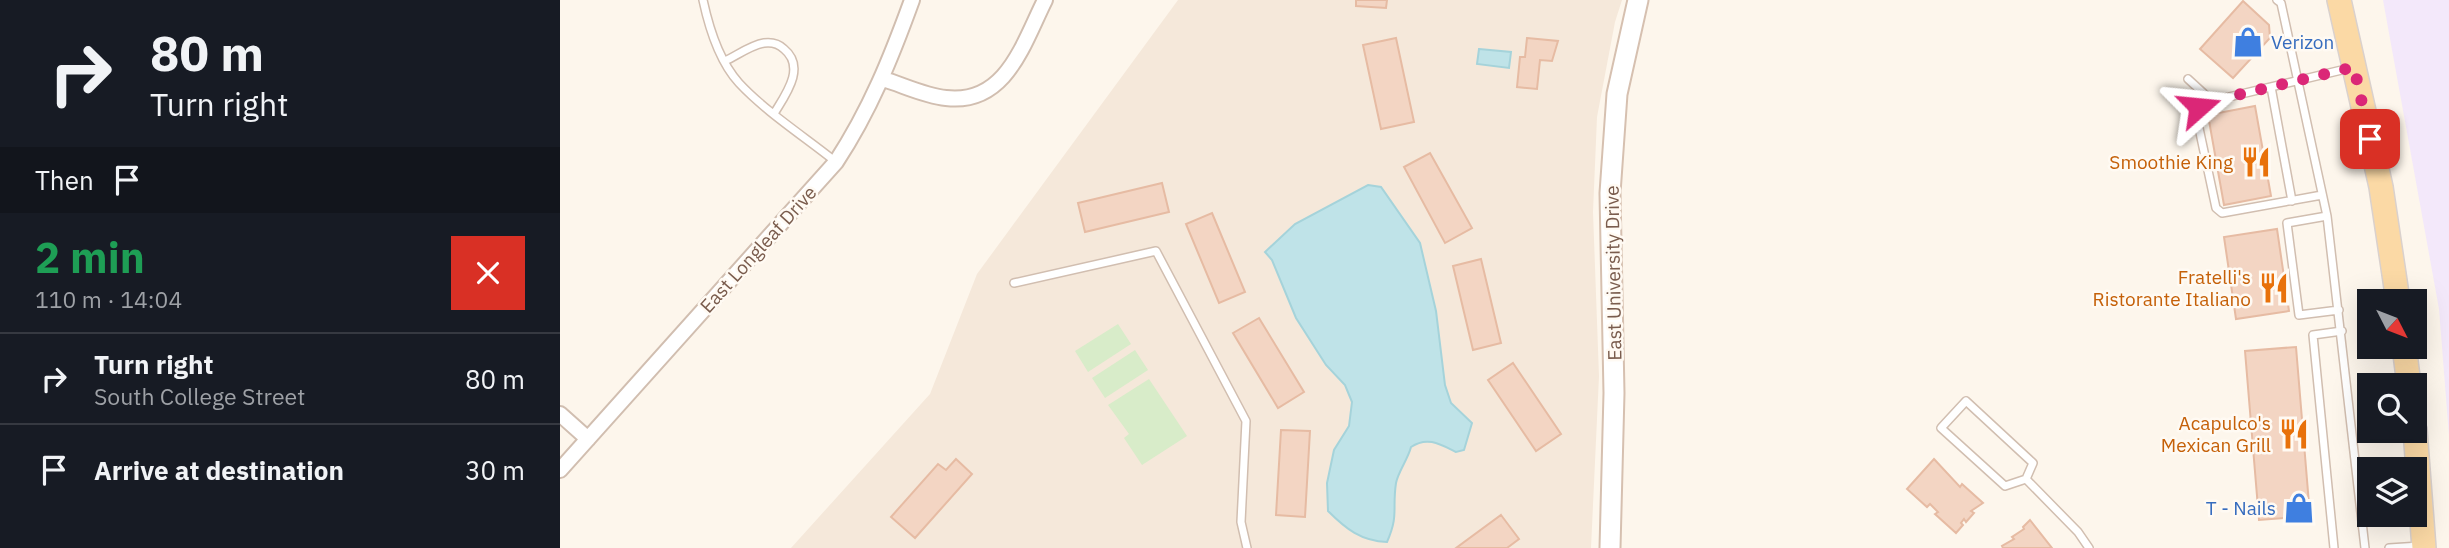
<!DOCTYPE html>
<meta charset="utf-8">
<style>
:root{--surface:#171b24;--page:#20242c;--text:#f1f3f6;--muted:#9ea1a6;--line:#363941}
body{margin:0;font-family:"IBM Plex Sans",sans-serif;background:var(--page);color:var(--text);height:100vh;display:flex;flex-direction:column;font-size:26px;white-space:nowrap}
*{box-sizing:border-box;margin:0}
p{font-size:23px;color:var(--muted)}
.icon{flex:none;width:38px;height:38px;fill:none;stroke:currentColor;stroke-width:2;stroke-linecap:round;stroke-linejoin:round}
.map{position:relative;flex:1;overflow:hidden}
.drawer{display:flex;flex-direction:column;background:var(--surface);width:560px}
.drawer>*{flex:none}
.top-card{background:#171b24;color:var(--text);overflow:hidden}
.needle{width:46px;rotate:132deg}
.tools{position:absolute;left:1797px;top:289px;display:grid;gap:14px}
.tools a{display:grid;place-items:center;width:70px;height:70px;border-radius:0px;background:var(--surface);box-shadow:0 7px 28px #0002;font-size:35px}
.pin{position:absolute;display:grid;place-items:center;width:60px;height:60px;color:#fff;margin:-30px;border-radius:14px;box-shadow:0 4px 10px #0006}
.me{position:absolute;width:77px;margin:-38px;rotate:72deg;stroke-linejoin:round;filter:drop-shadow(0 0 5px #0008)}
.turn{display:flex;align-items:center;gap:24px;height:147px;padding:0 35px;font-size:32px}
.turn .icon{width:91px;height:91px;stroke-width:2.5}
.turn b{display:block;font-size:49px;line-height:60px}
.then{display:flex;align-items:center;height:66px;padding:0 35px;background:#0003;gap:14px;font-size:26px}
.round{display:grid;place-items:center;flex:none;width:74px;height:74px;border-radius:0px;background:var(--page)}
.headline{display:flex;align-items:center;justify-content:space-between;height:119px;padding:0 35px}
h1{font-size:42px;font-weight:800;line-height:52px;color:#1e9e55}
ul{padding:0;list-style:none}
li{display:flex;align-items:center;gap:21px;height:91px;padding:0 35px;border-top:2px solid var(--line)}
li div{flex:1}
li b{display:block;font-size:26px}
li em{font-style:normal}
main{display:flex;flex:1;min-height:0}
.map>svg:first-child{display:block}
.residential{fill:#f5e8da}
.education{fill:#f3e8fa}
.green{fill:#d8ecc9}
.water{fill:#bfe3e8;stroke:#a5d3da;stroke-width:2}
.building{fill:#f3d5c3;stroke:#e6bba3;stroke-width:2}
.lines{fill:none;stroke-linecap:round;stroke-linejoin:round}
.lane-casing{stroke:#d1beb0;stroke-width:10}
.street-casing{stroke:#d1beb0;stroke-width:18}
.secondary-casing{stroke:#d6c0b0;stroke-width:23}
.primary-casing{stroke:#dad1cd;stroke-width:26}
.lane{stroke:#fff;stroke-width:7}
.street{stroke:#fff;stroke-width:14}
.secondary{stroke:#fff;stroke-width:19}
.primary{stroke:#fbd9a5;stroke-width:23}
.route{stroke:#db2777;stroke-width:12;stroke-dasharray:0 21.6}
.labels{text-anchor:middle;stroke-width:5;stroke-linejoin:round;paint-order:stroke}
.shop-label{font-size:19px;fill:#366cbe;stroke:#fffaf3;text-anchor:start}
.food-label{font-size:19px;fill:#c56008;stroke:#fffaf3;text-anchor:end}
.street-label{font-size:19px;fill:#7a5c4d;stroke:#fffaf3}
</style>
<main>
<section class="drawer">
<div class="top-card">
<div class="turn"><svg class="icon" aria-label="right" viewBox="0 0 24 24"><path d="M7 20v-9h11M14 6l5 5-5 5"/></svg><div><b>80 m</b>Turn right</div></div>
<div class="then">Then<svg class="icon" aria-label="arrive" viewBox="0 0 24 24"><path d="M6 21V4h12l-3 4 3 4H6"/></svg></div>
</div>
<div class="headline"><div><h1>2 min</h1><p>110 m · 14:04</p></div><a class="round" style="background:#d93025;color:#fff"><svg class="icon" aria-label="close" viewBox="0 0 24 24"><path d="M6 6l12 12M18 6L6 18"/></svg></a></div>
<ul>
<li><svg class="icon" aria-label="right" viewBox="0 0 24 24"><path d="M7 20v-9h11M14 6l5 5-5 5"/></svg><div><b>Turn right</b><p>South College Street</p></div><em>80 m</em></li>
<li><svg class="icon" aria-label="arrive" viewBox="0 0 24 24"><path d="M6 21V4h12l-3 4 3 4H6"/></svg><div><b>Arrive at destination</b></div><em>30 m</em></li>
</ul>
</section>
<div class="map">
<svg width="1889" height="548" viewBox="0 0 1889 548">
<rect width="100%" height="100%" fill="#fdf6ec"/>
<path class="residential" d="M618,0h444l-7,22 -18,95 -4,95 6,164 -8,172h-800l139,-154 47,-120z"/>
<path class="education" d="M1823,0h66v436l-10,-127z"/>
<path class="green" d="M558,324l13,20 -43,28 -13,-21z
M575,350l13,20 -43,28 -13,-20z
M589,379l38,57 -45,29 -18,-27 5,-4 -21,-29z"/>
<path class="water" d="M919,49l32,3 -2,16 -32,-4z
M808,185l13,2 39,56 16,68 9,74 6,18 21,20 -8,27 -8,2c-16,-8 -29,-16 -45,-5 -3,12 -13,25 -15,36 -4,26 3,32 -9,59 -26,-1 -41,-13 -59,-31l-1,-28 7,-33 15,-24 3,-24 -7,-17 -19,-20 -30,-47 -24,-58 -7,-8 30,-28z"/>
<path class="building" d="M796,0h31l-1,8 -30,-2z
M1683,1l26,24 1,13 -37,40 -33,-29z
M836,38l18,84 -33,7 -18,-84z
M967,38l31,3 -6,20 -12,-1 -3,29 -20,-2 3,-30h5z
M1695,106l16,90 -47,9 -16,-90z
M870,153l42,75 -27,15 -41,-76z
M602,183l7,29 -84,20 -7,-29z
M652,213l33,79 -26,11 -33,-79z
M1717,229l12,82 -53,8 -12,-82z
M921,259l20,84 -28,7 -20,-84z
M699,318l45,74 -26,16 -45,-75z
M1736,347l14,169 -51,4 -14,-169z
M953,363l48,71 -25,17 -48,-71z
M721,430l29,1 -5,86 -29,-2z
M396,459l16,15 -57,64 -24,-21 47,-53 8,6z
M1374,459l26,28 2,-3 21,19 -12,8 3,2 -8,9 -2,-3 -3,4 2,2 -7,8 -21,-19 3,-2 -8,-8 -3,3 -20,-18z
M941,515l18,24 -12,9h-51z
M1470,520l22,28h-49l-1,-2 12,-7 -2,-2 12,-8 -1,-2z"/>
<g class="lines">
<g class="lane-casing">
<path id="lane" d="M143,0c6,28 16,61 36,83 27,29 66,54 97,79
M1717,0l4,3 46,213 38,332
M165,61c11,-5 26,-16 39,-18 8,-1 14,0 20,6 22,18 2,45 -9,63
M1628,79l24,22 138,-33
M1711,87l21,114
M1652,101l-13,6 -3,7 20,94 6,5 100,-18
M1767,216l-40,7 12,92 40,-5
M454,283l142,-32 90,170 -5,101 6,26
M1406,401l67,62 -7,16 -21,7 -64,-58z
M1466,479l52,53 11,16
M1774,548l-21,-213 29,-4
M1829,548l31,-2"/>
</g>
<g class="street-casing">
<path id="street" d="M323,79c20,6 42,17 63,19 60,7 77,-54 99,-98
M0,414l28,25
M0,470l276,-308c34,-52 55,-104 76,-162"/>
</g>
<g class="secondary-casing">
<path id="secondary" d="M1050,548l4,-155 -4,-200 7,-99 21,-94"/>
</g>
<g class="primary-casing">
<path id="primary" d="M1779,0l42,187 17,114
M1844,346l5,39
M1855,430l9,118"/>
</g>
<use href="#lane" class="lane"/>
<use href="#street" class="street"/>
<use href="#secondary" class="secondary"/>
<use href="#primary" class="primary"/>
</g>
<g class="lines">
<path class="route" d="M1639,107l13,-6 142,-34 16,72"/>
</g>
<defs>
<g id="shop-bare" transform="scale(2.415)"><path d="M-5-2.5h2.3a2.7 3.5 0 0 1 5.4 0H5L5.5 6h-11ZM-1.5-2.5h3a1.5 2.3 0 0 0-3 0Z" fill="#3f7fe0" stroke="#fffaf3" stroke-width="2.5" paint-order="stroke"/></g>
<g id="restaurant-bare" transform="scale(2.415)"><path d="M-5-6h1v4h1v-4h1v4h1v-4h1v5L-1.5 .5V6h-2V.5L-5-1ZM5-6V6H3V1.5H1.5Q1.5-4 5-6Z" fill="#e8710a" stroke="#fffaf3" stroke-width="2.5" paint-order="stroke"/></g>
</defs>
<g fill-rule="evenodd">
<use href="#shop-bare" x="1688" y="42"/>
<use href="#restaurant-bare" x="1696" y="162"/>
<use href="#restaurant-bare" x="1714" y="288"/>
<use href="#restaurant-bare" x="1734" y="434"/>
<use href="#shop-bare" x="1739" y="508"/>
</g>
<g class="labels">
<g class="shop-label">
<text x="1711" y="49">Verizon</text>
<text x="1716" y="515" text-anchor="end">T - Nails</text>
</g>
<g class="food-label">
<text x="1673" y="169">Smoothie King</text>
<text x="1691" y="284">Fratelli's<tspan x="1691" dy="22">Ristorante Italiano</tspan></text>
<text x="1711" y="430">Acapulco's<tspan x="1711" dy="22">Mexican Grill</tspan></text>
</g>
<g class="street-label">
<text transform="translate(198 249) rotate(-48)" y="7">East Longleaf Drive</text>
<text transform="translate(1053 273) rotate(-91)" y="7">East University Drive</text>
</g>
</g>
</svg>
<div class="tools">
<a><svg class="needle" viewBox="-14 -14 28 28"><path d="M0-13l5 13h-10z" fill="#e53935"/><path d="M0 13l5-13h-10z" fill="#9ea1a6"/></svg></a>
<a><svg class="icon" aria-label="search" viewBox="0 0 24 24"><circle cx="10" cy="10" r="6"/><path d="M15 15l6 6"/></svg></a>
<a><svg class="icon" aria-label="layers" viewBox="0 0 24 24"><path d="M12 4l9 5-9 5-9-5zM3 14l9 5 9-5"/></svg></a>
</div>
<div class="pin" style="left:1810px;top:139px;background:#d93025"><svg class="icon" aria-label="arrive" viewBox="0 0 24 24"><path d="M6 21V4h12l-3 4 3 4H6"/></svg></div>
<svg class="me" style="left:1639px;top:107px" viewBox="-20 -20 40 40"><path d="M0-17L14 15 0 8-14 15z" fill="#db2777" stroke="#fff" stroke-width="4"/></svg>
</div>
</main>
